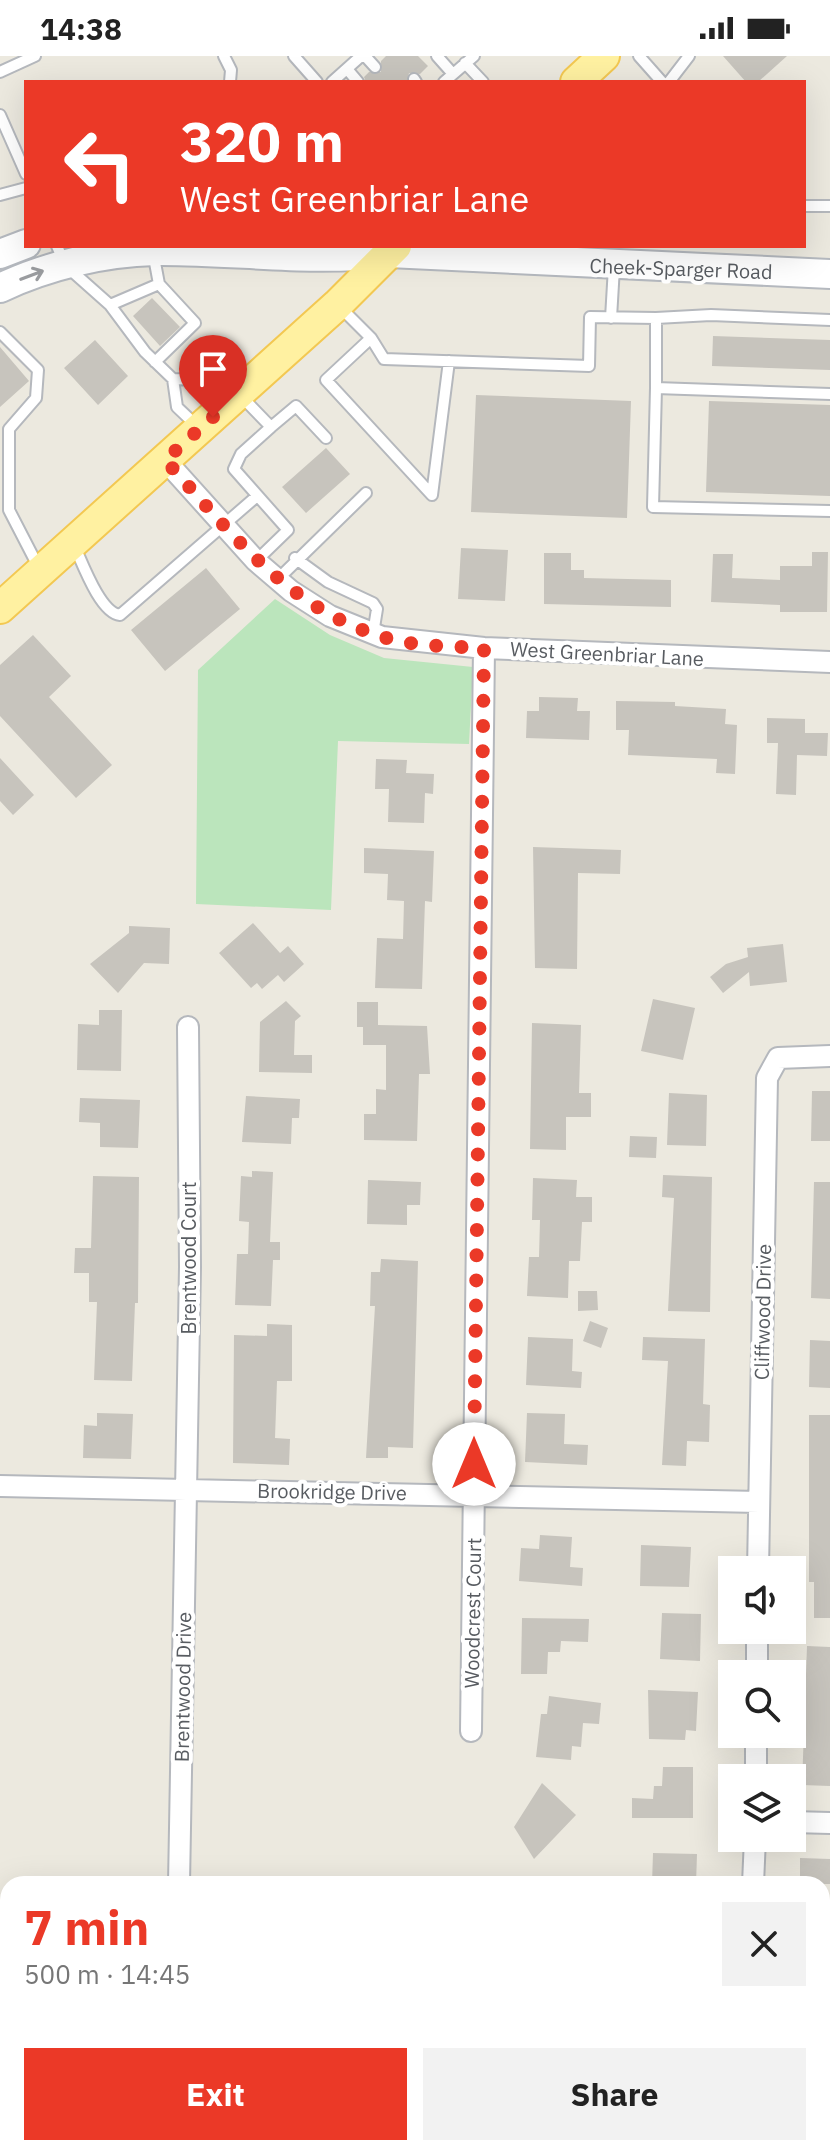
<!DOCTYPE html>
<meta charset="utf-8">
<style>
:root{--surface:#fff;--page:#f2f2f2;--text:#222;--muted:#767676;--accent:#eb3927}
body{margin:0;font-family:"IBM Plex Sans",sans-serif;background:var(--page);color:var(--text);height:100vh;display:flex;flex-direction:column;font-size:30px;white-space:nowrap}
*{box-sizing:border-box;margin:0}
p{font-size:26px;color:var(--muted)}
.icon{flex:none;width:44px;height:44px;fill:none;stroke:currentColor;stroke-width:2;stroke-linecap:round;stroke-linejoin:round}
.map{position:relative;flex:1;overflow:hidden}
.details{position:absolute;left:0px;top:1820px;width:830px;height:280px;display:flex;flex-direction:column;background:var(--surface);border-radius:24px 24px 0 0;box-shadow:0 8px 32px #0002}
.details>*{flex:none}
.top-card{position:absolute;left:24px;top:24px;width:782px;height:168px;border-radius:0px;box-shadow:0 8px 32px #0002;background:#eb3927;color:#fff;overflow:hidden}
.buttons{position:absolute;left:718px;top:1500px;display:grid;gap:16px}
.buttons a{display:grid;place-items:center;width:88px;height:88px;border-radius:0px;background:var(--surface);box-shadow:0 8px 32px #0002;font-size:40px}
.pin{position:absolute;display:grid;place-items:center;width:68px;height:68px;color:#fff;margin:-82px -34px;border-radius:50% 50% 50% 0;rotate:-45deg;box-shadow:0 0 8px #0007}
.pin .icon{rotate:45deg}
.me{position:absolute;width:88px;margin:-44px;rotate:0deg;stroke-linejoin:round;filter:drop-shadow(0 0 6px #0008)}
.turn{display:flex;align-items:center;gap:28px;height:168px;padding:0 24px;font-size:36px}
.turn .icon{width:104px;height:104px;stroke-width:2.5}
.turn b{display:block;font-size:56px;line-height:68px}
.round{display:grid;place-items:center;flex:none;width:84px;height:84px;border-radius:0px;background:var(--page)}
.overview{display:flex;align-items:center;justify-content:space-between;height:136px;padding:0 24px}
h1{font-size:48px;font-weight:700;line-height:60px;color:var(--accent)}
.primary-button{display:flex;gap:16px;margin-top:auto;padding:16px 24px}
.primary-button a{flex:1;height:92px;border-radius:0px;background:var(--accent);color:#fff;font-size:32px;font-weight:700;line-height:92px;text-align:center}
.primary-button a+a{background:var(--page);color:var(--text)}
.status{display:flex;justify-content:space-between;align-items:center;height:56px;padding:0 40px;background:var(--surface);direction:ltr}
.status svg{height:22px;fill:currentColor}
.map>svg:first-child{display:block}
.green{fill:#bbe5bc}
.building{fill:#c7c4bd}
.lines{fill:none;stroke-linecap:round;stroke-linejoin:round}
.lane-casing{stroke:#b5b8bd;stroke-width:14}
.street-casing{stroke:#b5b8bd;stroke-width:24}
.secondary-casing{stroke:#b5b9bf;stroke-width:32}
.primary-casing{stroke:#f3c852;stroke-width:34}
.lane{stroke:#fff;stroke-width:10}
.street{stroke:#fff;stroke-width:20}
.secondary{stroke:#fff;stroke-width:28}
.primary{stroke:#fff1a1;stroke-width:30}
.oneway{stroke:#9b9da0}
.route{stroke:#eb3927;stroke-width:14;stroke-dasharray:0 25.2}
.labels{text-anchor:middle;stroke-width:8;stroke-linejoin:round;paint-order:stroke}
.street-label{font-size:20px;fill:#585c61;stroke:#fff}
</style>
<div class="status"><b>14:38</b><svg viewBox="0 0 49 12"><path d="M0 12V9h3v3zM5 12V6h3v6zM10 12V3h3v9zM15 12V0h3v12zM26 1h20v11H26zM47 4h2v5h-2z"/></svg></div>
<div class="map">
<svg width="830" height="2100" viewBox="0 0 830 2100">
<rect width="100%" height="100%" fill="#ece9df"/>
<path class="green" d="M275,543l55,36 54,23 89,9 -4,77 -131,-3 -7,169 -135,-6 2,-234z"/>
<path class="building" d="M386,0h32l10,10 -8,8 -11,-1 -2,9h-41l-2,-5 5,-5h12v-11z
M723,0h64l-29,26h-12z
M152,242l28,29 -20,19 -27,-30z
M713,280l117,4v30l-118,-4z
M95,284l33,36 -30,29 -34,-37z
M0,291l29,34 -29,26z
M476,339l155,6 -4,117 -156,-6z
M709,345l121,4v91l-124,-4z
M326,392l24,26 -44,39 -24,-26z
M461,492l47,2 -3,51 -47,-2z
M812,496h16l-1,60h-47v-7l-69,-3 2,-48h20l-1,24 48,2v-14h32z
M544,497h27v17h13v8l87,2v27l-127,-3z
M206,512l34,41 -75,62 -34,-41z
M33,579l38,41 -22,21 63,68 -36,33 -76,-82v-51z
M539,641l39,1 -1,13h13l-1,29 -63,-2 1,-27h12z
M616,645l59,1v4l51,3 -1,15 12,1 -2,49 -19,-1 1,-14 -89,-4 1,-25h-13z
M767,662l38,1v14h23l-1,23 -30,-1 -1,40 -20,-1 2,-51h-11z
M0,702l34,37 -21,20 -13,-14z
M376,703l31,1 -1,13 28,1 -1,20 -8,-1 -1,30 -36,-1 1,-33h-14z
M533,791l88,3 -1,24 -42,-1 -1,96 -42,-1z
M364,792l70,3 -2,51 -7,-1 -3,88 -47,-1 2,-50 26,1 1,-38 -17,-1 1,-26 -24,-1z
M253,867l27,30 8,-7 16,18 -20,18 -6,-7 -16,14 -5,-6 -6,5 -32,-35z
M129,870l41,2 -1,36 -25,-1 -26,30 -28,-29 39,-31z
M783,888l4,38 -37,4 -1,-14 -26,21 -13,-16 16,-13 22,-7 -1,-9z
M653,943l42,9 -12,52 -42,-9z
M286,945l15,15 -6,5 -1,34h18v18l-53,-1 1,-50z
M357,946h21v23l49,1 3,48h-11l-2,67 -53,-1v-26h12v-25l10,1v-45h-23v-18h-6z
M99,954h23l-1,61 -44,-1 1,-46 21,1z
M532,967l49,2 -2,68h12v24h-25v33l-36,-1z
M812,1035h18v50h-19z
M669,1037l38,2 -1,51 -39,-1z
M246,1040l54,3 -1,19h-7l-1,26 -49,-2z
M80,1042l60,2 -2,48 -38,-1v-24l-21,-1z
M630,1080l27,1 -1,21 -27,-1z
M252,1115l21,1 -3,70h10v18h-7l-2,46 -36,-1 2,-51h11l1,-32 -10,-1 2,-45 11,1z
M663,1119l49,2 -2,135 -42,-1 6,-113 -12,-1z
M93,1120l46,1 -1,126h-3l-3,78 -38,-1 3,-78h-8v-29h-15l1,-25h16z
M533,1122l44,2 -1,17h16v25h-10l-2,39h-11l-1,37 -41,-2 2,-39h10l1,-37h-8z
M368,1124l53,2 -1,23h-13v20l-40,-1z
M814,1126h16v117l-19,-1z
M381,1203l37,2 -5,187 -25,-1v11h-22l9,-152h-5l1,-34h9z
M578,1235h19l1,19 -20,1z
M590,1265l18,7 -7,20 -18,-7z
M267,1268l25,1v56h-15l-2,57 15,1 -1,26 -56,-2 1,-128 33,1z
M528,1281l45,2 -1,32 10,1 -1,16 -55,-3z
M643,1281l62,2 -2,65 7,1 -1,37 -22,-1 -1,25 -24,-1 6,-104 -26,-1z
M810,1284l20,1v47l-21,-1z
M97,1357l36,1 -2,45 -48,-1 1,-33 13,1z
M527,1357l38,1 -1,30 24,1 -1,20 -62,-3z
M809,1359h21v203h-16v-36h-5z
M540,1479l32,2 -2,30 13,1 -1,18 -63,-5 2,-33 18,1z
M641,1489l50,2 -2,40 -49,-1z
M662,1557l39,1 -1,47 -40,-2z
M522,1562l67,1 -1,23 -27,-1 -1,11h-12l-1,22h-26z
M807,1590l23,1v139l-28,-1z
M648,1634l50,2 -2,39 -10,-1 -1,10 -36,-1z
M549,1640l52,7 -2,21 -16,-1 -2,24 -9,-1 -1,14 -35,-3 5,-43h6z
M663,1711h30v51h-61v-20l21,1 1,-13h8z
M542,1727l34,32 -42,44 -20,-32z
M653,1797l44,1 -1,30h-44z
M800,1802l30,1v25h-30z"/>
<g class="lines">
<g class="lane-casing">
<path id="lane" d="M224,0l7,14 -1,12
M294,0l23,26
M365,0l10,11
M437,0l16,18
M639,0l23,26
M465,7l18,19
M347,13l11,13
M0,16l35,-16
M414,23l2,3
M332,26l29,-26
M444,26l30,-26
M669,26l20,-26
M0,59l26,59
M0,139l26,-7
M804,150h26
M57,190l8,19 45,40 35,47 28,27 4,28 20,19
M110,249l49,-21 -6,-32
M339,250l32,32 13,21 205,7 1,-49 66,1v70l174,6
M611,262l3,-51
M656,262l55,-3 119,5
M0,276l38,38 -2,28 -27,31v81l31,60
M371,282l-45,42 106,115 17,-134
M155,306l40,-39 -36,-39
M173,323l26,1 26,23
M656,332l-3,119 177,4
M240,339l31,32 -30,27 -7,15 54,61 -32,31
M271,371l25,-21 30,32
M74,489c8,17 26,68 46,70l137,-119
M295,502l33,24 45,21 4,6 -4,25
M277,524l89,-87"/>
</g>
<g class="street-casing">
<path id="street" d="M165,404l91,101 35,30 39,25 52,21 102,11 346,14
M0,1430l759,16
M758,1514l9,-492 11,-20 52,-2
M757,1618v-44
M471,1675l13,-1083
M756,1722v-44
M792,1766l38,1
M179,1828l11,-617 -2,-240
M753,1828l2,-46
M176,2092l4,8
M465,2100v-8
M736,2100l4,-8"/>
</g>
<g class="secondary-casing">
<path id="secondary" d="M0,198l26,-10
M0,232c46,-22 104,-36 155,-37 79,-1 155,12 234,2l441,21"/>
</g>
<g class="primary-casing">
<path id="primary" d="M576,26l28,-26
M0,552l337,-303 59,-59"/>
</g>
<use href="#lane" class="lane"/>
<use href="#street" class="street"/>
<use href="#secondary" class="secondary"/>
<use href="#primary" class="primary"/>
</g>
<defs><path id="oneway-shaft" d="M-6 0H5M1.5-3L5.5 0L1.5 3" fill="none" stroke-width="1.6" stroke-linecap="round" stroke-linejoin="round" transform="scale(2)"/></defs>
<use class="oneway" href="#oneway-shaft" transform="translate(32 219) rotate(-21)"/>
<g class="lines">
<path class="route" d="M213,361l-48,43c64,70 121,147 215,176 33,11 70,10 104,12l-10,816"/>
</g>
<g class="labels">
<g class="street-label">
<text transform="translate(681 213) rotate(2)" y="7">Cheek-Sparger Road</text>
<text transform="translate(607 598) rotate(3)" y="7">West Greenbriar Lane</text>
<text transform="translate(189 1202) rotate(-90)" y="7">Brentwood Court</text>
<text transform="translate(763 1256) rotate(-89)" y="7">Cliffwood Drive</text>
<text transform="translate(332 1436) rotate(1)" y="7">Brookridge Drive</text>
<text transform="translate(473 1557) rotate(-89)" y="7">Woodcrest Court</text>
<text transform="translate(183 1631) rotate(-89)" y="7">Brentwood Drive</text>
</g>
</g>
</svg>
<div class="buttons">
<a><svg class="icon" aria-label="sound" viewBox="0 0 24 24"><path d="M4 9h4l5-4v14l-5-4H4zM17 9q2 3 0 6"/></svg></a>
<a><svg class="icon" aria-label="search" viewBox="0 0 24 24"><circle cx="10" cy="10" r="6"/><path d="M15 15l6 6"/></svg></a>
<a><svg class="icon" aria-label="layers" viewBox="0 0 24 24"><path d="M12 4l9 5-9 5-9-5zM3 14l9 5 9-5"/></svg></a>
</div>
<div class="pin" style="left:213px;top:361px;background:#d93025"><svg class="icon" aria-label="arrive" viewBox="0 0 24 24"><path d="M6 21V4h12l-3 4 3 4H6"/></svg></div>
<svg class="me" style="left:474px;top:1408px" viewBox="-20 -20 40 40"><circle r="19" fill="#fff"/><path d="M0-13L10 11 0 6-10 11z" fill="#eb3927"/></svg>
<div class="top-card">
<div class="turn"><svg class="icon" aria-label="left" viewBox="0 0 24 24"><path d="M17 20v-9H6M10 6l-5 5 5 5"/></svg><div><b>320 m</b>West Greenbriar Lane</div></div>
</div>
<section class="details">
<div class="overview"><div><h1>7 min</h1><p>500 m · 14:45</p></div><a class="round"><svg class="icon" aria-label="close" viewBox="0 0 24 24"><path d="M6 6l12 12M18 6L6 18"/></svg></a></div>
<div class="primary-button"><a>Exit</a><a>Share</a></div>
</section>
</div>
